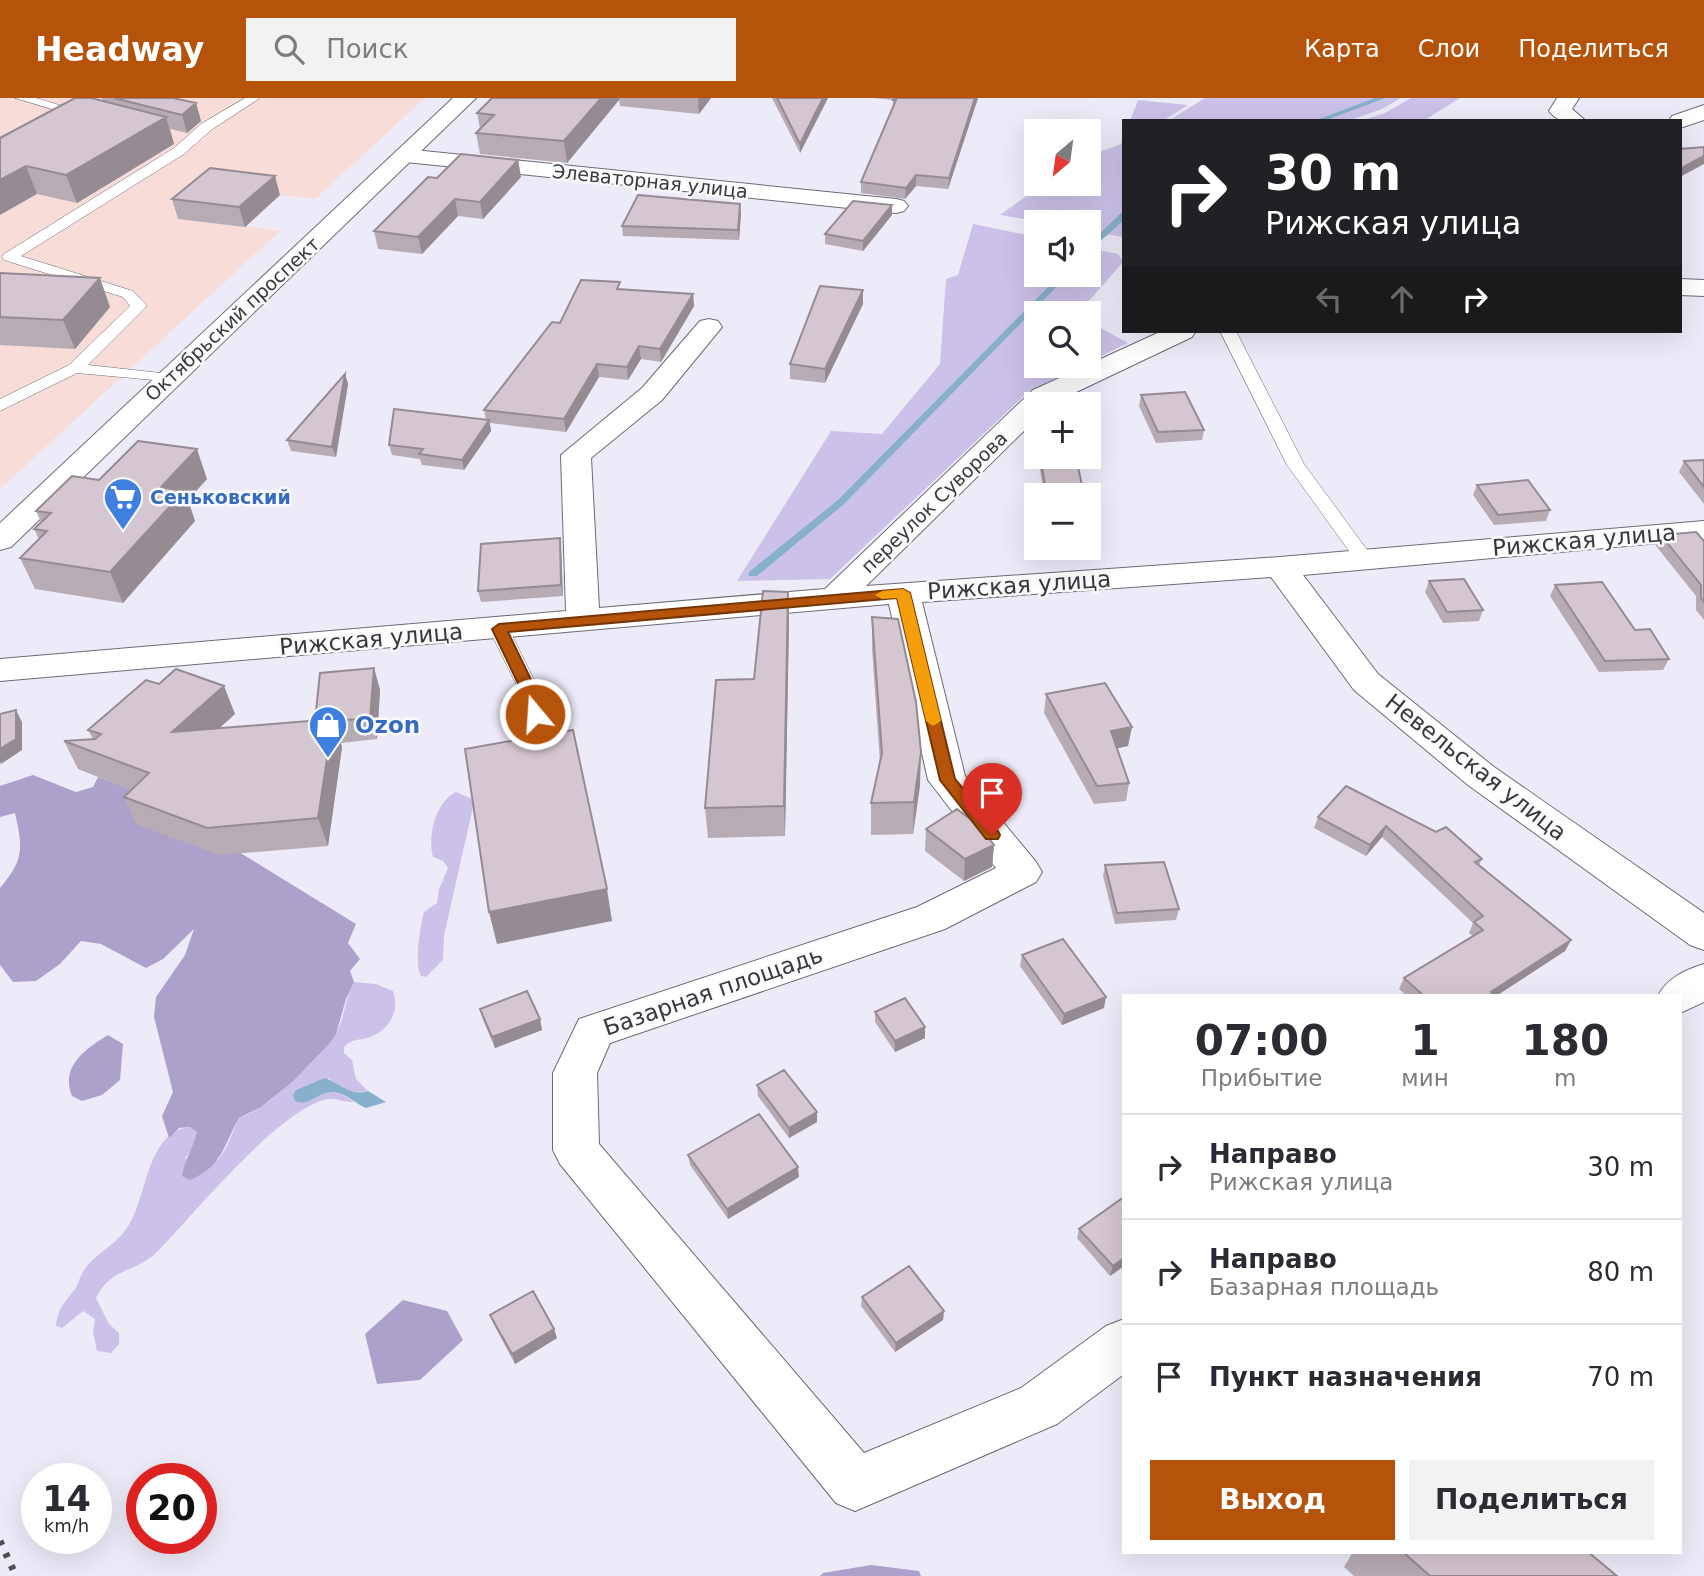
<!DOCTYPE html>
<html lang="ru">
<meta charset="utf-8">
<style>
:root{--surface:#fff;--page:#f2f2f3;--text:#2b2b33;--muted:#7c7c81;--line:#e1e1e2;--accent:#b45309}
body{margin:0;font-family:"DejaVu Sans",sans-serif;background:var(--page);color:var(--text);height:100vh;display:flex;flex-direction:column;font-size:26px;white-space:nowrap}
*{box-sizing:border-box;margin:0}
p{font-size:23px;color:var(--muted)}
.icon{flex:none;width:38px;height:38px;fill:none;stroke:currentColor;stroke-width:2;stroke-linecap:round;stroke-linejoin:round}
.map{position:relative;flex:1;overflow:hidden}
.panel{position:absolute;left:1122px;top:896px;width:560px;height:560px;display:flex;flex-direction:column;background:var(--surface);border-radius:0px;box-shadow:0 7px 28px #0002}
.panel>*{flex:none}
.banner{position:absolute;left:1122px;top:21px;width:560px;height:214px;border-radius:0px;box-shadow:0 7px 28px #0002;background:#202124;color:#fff;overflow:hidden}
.needle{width:46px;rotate:209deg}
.buttons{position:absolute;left:1024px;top:21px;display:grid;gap:14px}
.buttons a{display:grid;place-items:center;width:77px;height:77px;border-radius:0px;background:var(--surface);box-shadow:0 7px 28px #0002;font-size:35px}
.speed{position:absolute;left:21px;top:1365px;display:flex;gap:14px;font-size:35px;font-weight:700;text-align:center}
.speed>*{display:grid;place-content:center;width:91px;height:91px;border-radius:50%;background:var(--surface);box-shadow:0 7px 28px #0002;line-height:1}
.speed small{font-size:18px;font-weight:400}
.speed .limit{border:10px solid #d22;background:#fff;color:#111}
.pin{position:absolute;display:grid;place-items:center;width:60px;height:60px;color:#fff;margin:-72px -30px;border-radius:50% 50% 50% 0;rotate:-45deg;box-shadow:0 0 7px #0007}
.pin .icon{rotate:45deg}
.me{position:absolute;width:77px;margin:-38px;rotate:342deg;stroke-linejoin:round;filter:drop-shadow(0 0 5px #0008)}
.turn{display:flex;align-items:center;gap:24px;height:147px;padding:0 28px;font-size:32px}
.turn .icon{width:91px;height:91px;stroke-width:2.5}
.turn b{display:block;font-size:49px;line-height:60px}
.lanes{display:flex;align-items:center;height:66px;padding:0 28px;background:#0003;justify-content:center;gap:35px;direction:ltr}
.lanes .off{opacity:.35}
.eta{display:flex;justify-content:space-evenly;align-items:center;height:119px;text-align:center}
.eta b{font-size:42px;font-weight:600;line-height:49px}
.primary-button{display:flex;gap:14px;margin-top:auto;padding:14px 28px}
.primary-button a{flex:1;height:80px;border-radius:0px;background:var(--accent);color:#fff;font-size:28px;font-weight:600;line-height:80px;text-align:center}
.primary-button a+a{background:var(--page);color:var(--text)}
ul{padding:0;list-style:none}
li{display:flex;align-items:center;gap:21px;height:105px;padding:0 28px;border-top:2px solid var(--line)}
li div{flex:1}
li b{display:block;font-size:26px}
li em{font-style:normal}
header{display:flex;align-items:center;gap:42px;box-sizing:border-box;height:98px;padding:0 35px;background:var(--accent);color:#fff}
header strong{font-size:33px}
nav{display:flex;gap:38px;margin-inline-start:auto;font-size:24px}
.search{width:490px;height:63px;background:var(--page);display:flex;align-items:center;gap:18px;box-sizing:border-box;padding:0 24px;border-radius:0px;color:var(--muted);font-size:26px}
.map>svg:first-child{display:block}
.industrial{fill:#f7dcd8}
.green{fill:#ccc2e9}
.forest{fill:#aca1ca}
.water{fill:#87b0cc}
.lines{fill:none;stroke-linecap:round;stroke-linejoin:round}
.stream{fill:#87b0cc;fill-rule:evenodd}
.lane-casing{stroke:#6d6a77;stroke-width:1}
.street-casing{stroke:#6d6a77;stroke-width:2}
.primary-casing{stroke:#6d6a77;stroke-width:2}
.lane{fill:#fff;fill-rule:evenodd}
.street{fill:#fff;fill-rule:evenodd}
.primary{fill:#fff;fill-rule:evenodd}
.rail{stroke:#514f56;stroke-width:7;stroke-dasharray:4.5 9;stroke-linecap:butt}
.wall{fill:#b7abb4}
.shaded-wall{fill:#958b92}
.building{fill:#d5c7d1;stroke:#958b92;stroke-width:2}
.route{fill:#b45309;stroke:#753606;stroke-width:2}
.slow{fill:#f59e0b}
.labels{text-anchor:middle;stroke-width:5;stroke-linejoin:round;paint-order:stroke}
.far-street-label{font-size:19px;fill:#39383d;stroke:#fafafd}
.far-shop-label{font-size:19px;font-weight:bold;fill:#366cbe;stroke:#fafafd;text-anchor:start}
.street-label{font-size:23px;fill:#39383d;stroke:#fafafd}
.shop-label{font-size:23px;font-weight:bold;fill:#366cbe;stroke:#fafafd;text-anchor:start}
</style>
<header>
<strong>Headway</strong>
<div class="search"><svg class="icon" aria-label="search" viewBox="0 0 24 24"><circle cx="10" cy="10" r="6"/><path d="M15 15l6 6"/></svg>Поиск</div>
<nav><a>Карта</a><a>Слои</a><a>Поделиться</a></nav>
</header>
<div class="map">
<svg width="1704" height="1478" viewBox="0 0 1704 1478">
<rect width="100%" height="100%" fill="#eeebf9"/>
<path class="industrial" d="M0,0h425l-110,101 -35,-4 -35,31 35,5 -280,258z"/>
<path class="green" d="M1205,0h196l-19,11 -34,12h-180z
M1411,0h49l-37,23h-63l25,-8z
M1138,2l50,5 -25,16h-33z
M1123,40v99l-34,-6 -1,-9h-47l-41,-7 43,-31h45l1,-28 32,-12z
M973,126l63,13v38h52l1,-27 29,6 5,8 -35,40 9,24 31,17 -39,19 -1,-49h-52v53h45l-52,25 -199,188 -93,2 94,-150 51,3 58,-70 6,-85 12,-4z
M456,694l16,7 1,8 -29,129 -1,24 -17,17 -5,-1c-7,-12 -1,-50 3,-64l13,-9 2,-14 9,-21 -5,-7 -10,-4c-6,-20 3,-56 23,-65z
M354,884l22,2 17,7c7,19 -3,39 -23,46 -11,4 -18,1 -26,10v6l8,7 4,19 12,12c-13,4 -30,-3 -39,-13l-20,9 33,7 12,8c-9,1 -17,-4 -26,-3 -47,8 -135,116 -170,152 -23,23 -46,15 -62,47l13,26 10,9v11l-8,9 -14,-2 -4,-19 2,-13 -12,-8 -21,17 -6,-2c1,-17 9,-24 19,-37 4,-6 5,-14 10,-20 11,-17 32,-23 45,-46 17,-29 18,-92 60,-96l7,5 -3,13 -9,14 33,1 8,-12 13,-30c32,-12 52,-37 75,-61 8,-8 17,-14 22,-24 9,-16 9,-34 18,-51z"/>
<path class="forest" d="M33,677l43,17 17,-5 5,-10 48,18 210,129 -8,19 12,16 -10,12 4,11 -8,17 -10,35 -7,10 -37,38 -31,25 -22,11c-16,28 -16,48 -49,62l-8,-4c3,-17 11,-28 15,-44l-7,-5 -11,1 -10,10 -7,-22 11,-24 -19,-75 2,-20 29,-42 9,-26 -31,30 -17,9 -45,-24 -20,-3 -21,23 -24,17 -23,1 -13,-17v-77c24,-28 23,-40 15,-75l-15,4v-31z
M108,937l15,9 -3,36 -18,15 -20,6 -10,-5c-12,-29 13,-47 36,-61z
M403,1202l44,11 16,29 -43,40 -43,4 -12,-50z
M871,1467l48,6 2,5h-101l3,-3z"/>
<path class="water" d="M325,980c14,5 26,19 43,13l18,11 -20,6c-12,-5 -20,-16 -35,-16 -13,0 -22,15 -36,9l-2,-6 3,-5z"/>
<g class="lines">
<path class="stream" d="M1375,0h10l-61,23h-10z
M1121,115h3v7l-36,32v-7z
M1060,177h8l-224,229 -87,72h-8v-4l89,-72z"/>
<g class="lane-casing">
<path id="lane" d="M15,0h21l56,17 -6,4z
M245,0h15l-49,32 -27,24 -163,102 112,35 14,15 -59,59 82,9 8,5 -2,3 -99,-9 -77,38v-12l69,-34 61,-59 -7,-9 -119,-37 -2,-3 2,-3 170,-106 27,-24z
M1220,233h16l68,133 69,94 -2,4h-14l-70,-97z
M499,525l7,1 3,5 32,65 13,59 -3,5 -8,3 -8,-3 -3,-5 -11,-59 -32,-65 3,-5z"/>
</g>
<g class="street-casing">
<path id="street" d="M1557,0h22l-7,11 14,12c-14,0 -28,3 -37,-10z
M1704,7v15l-24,8v-7h-11l3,-5z
M404,51l492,50 8,2 4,5 -4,5 -8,2 -500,-52 -3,-5 3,-5z
M1680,181l24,1v16l-24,-1z
M709,221l9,2 4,6 -60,73 -71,58 8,150 226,-19 208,-199 129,-59h34l-4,6 -141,67h-15v15l-170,167 414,-29 424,-36v18l-401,36 75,99 116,93 210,146v37l-14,-5 -222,-160 -114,-95 -83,-113 -349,25 43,174 71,86 6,10 -6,10 -91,47 -335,114 -13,30 2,71 265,309 157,-65 85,-62 18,-7v55l-67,50 -202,87 -19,-8 -276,-339 -7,-14v-77l26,-54 338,-112 79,-39 -68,-88 -39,-176 -889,77v-22l566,-48 -5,-156 81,-67 58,-67z
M1704,866v38l-24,11v-17h-22c9,-18 27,-26 46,-32z"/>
</g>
<g class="primary-casing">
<path id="primary" d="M453,0h23l-465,449 -11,3v-27z"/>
</g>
<use href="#lane" class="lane"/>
<use href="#street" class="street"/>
<use href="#primary" class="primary"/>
<path class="rail" d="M0,1443l16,35"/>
</g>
<path class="wall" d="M102,0h71l23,5 5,18 -14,12 -17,-4 4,15 -97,59 -40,-9 -37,-56 103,-37z
M492,0h219l-12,16 -79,-8 -1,-6 -52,63 -87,-9 -4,-21 4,-4 -3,-16z
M772,0h56l-28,55z
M873,0h105l-30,91 -32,-3 -11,13 -44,-6v-11l32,-75v-7z
M518,62l3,17 -38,42 -25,-3 -36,38 -44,-5 -4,-18 63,-53z
M280,97l-35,32 -67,-8 -6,-20z
M741,116l-2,26 -116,-4 -1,-10z
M892,117l-29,36 -38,-7v-10z
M0,175l110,34 -35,42 -75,-4z
M621,191l72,5 1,12 -33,56 -20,-3 -13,21 -29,-3 -33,55 -76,-9 1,8 -27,39 -42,-5 -2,-6 -28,-4 -3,-10 97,-25 -2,-10 76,-87z
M863,206l-38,79 -35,-4v-15z
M345,276l3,10 -12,73 -45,-6 -4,-11z
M1141,297l63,35 -2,10 -46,3 -17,-37z
M1038,359h38l8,38h-40z
M1704,362v44l-25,-32 5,-11z
M207,381l-19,21 7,21 -72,82 -88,-14 -15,-31 19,-19 -5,-10 7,-7 -5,-11 63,-31z
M1477,387l73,25 -4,11 -52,4 -21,-30z
M1661,437l43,6v79l-8,-10v-14l-40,-50z
M560,440l1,11 2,47 -82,6 -3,-11z
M1429,483l54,29 -4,11 -36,2 -18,-31z
M1555,487l80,45 34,29 -6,11 -64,2 -49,-76z
M788,494l1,30 -4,214 -77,2 -3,-30z
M872,519l48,168 -7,49 -42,1v-32l9,-40 -8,-114z
M374,570l6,22 -3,49 -36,4 1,4 -14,99 -108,9 -83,-30 -13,-28 7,-7 -53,-21 -14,-28 29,-2 -5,-9 71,-46 76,30 -17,15 97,-8z
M1046,596l82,52 -11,2 12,35 -3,18 -32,3 -50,-91z
M1346,688l136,73 -3,6 92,75 -6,11 -69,45h-89l-8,-7 5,-11 69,-42 -4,-3 4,-10 -91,-86 -16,19 -52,-28 4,-11z
M926,731l68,16 -2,22 -28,14 -39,-30z
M1105,767l74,44 -3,11 -61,4 -12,-48z
M1022,857l82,53 -42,17 -42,-59z
M480,911l60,10 2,11 -47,18 -12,-28z
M875,914l50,15v11l-30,14 -20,-30z
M757,987l60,27v10l-28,16 -31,-42z
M688,1057l111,22 -71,42 -38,-54z
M1079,1131l45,37 -14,10 -33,-38z
M862,1199l82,14 -1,9 -48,32 -34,-46z
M490,1217l64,14 3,9 -42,26 -21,-39z
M1353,1454h235l29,24h-263l-10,-9z"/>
<path class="shaded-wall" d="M601,0h18v2l-52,63 -3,-22z
M698,0h13l-12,16z
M823,0h5l-28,55v-9z
M975,0h3l-30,91 1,-11z
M196,5l5,18 -14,12 -5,-18z
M166,19l8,27 -97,59 -11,-28z
M1704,58v8l-24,13v-8z
M518,62l3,17 -38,42 -3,-17z
M26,68l11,28 -37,21v-35z
M916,77v11l-11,13 1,-11z
M275,78l5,19 -35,32 -6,-20z
M455,101l3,17 -36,38 -4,-17z
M740,106l1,10 -2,26 -1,-10z
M892,107v10l-29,36v-10z
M100,180l10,29 -35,42 -12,-29z
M863,192v14l-38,79v-14z
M693,196l1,12 -33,56 -1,-13z
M639,248l2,13 -13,21 -1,-13z
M597,266l2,13 -33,55 -2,-13z
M345,276l3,10 -12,73 -4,-10z
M489,322l2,11 -27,39 -2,-10z
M197,351l10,30 -19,21 7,21 -72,82 -13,-31 51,-85z
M560,440l1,11 2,47 -2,-11z
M788,494l1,30 -4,214 -1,-30z
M374,570l6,22 -3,49 -7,-21z
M224,588l11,28 -51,46 -12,-28z
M16,612l6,12v28l-21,14 -1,-2v-13z
M333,621l9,28 -14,99 -10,-28z
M1132,629l-4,19 -20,4 3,-19z
M921,654l-1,33 -7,49 1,-32z
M1386,728l-4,11 -16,19 4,-11z
M994,747l-2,22 -28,14 1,-22z
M607,791l5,32 -115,23 -8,-32z
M1571,842l-6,11 -69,45h-7l2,-4z
M1106,899l-2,11 -42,17 2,-11z
M540,921l2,11 -47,18 -3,-11z
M925,929v11l-30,14v-11z
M817,1014v10l-28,16v-10z
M798,1069l1,10 -71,42 -1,-10z
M1124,1160v8l-14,10 3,-10z
M944,1213l-1,9 -48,32 1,-9z
M554,1231l3,9 -42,26 -3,-10z"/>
<path class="building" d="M75,0h16l75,19 -100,58 -40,-9 -26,14v-42z
M114,0h59l23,5 -14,12z
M492,0h109l-37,43 -88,-8 18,-18 -17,-2z
M777,0h46l-23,46z
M894,0h81l-26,80 -33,-3 -10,13 -45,-6 35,-82h-3z
M1704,49v9l-24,13v-20z
M461,56l57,6 -38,42 -25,-3 -37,38 -44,-6 54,-54 9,1z
M210,70l65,8 -36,31 -67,-8z
M638,97l102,9 -2,26 -116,-4z
M853,103l39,4 -29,36 -38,-7z
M0,175l100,5 -37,42 -63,-3z
M581,182l39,2 -3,7 76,5 -33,55 -21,-3 -12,21 -30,-3 -33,55 -80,-9 68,-88 8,1z
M820,188l43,4 -38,79 -35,-5z
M345,276l-13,73 -45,-7z
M1185,294l19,38 -46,2 -17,-37z
M394,311l95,11 -27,40 -43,-6 4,-5 -34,-4z
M138,343l59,8 -36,38 23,4 -74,81 -90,-14 27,-27 -13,-2 17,-16 -15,-2 36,-35 27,4z
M1040,359h36l8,38h-37z
M1704,362v27l-20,-26z
M1528,382l22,30 -52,5 -21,-30z
M1696,434l8,9v61l-3,-4v-13l-40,-50z
M560,440l1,47 -83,6 3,-47z
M1464,481l19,31 -36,2 -18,-31z
M1602,484l33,48 15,-1 19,30 -64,2 -50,-76z
M763,493l25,1 -4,214 -79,2 11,-128 38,-1z
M872,519l26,2 18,83 5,50 -7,50 -43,1 11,-50z
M374,570l-4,50 -36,3 -1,-2 -18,2 5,-48z
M176,571l48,17 -52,46 161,-13 -15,99 -111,10 -83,-31 25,-24 -85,-32 31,-2 6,-5 -13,-4 58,-50 13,4z
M1105,585l27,44 -21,4 18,52 -32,3 -51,-92z
M16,612v29l-16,10v-35z
M573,632l34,159 -118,23 -24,-163z
M1346,688l90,46 10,-5 36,32 -7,3 96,78 -80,52 2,2 -2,2h-67l-20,-18 79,-48 -9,-8 9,-6 -97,-90 -16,19 -52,-28z
M957,711l21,16 16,20 -29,14 -39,-30z
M1164,764l15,47 -62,4 -12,-48z
M1063,841l43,58 -42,17 -42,-59z
M527,893l13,28 -48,18 -12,-28z
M905,900l20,29 -30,14 -20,-29z
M784,972l33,42 -28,16 -32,-43z
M759,1016l39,53 -71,42 -39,-54z
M1124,1099v61l-11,8 -34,-37z
M909,1168l35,45 -48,32 -34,-46z
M533,1193l21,38 -42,25 -22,-39z
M1403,1454h185l29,24h-187z"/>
<path class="route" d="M903,491l7,4 45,186 43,52 2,4 -2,4h-12l-46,-59 -43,-182 -389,34 30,62 4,20 -7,5 -7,-5 -5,-20 -31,-65 7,-5z"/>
<path class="slow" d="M903,491l7,4 31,128 -8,5 -7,-5 -29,-123 -15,1 -7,-4 7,-4z"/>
<defs>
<g id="supermarket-pin" transform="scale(2.0125)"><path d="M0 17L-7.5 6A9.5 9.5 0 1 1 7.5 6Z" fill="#3f7fe0" stroke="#fafafd"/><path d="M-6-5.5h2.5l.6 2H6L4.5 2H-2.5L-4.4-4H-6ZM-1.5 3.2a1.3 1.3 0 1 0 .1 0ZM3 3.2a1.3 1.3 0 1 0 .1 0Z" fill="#fff"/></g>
<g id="shop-pin" transform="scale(2.0125)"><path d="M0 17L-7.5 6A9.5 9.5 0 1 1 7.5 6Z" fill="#3f7fe0" stroke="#fafafd"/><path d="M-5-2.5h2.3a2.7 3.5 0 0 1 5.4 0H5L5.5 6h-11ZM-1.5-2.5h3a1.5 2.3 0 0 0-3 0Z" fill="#fff"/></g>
</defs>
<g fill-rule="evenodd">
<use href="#supermarket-pin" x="123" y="399"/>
<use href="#shop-pin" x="328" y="627"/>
</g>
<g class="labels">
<g class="far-street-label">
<text transform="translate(650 83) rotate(6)" y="7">Элеваторная улица</text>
<text transform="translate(232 221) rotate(-43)" y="7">Октябрьский проспект</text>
<text transform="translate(934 404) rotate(-44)" y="7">переулок Суворова</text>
</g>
<g class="far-shop-label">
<text x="150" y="406">Сеньковский</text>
</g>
<g class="street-label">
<text transform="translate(1584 442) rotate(-5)" y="8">Рижская улица</text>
<text transform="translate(1019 487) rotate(-4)" y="8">Рижская улица</text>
<text transform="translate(371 541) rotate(-5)" y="8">Рижская улица</text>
<text transform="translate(1476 669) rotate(38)" y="8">Невельская улица</text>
<text transform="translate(713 893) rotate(-19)" y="8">Базарная площадь</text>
</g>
<g class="shop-label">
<text x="355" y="635">Ozon</text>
</g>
</g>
</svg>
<div class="buttons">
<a><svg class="needle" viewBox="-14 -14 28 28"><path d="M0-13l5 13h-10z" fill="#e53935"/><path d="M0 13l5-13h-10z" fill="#7c7c81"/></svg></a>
<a><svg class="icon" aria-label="sound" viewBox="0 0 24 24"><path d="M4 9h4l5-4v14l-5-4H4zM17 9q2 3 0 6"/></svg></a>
<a><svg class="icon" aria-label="search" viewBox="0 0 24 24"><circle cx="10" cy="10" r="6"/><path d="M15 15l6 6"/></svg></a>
<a>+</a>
<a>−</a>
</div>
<div class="speed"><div>14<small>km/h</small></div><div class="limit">20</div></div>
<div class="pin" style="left:992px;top:737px;background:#d93025"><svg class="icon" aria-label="arrive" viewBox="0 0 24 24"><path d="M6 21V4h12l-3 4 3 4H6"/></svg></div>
<svg class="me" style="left:535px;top:616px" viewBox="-20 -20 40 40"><circle r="17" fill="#b45309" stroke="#fff" stroke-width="3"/><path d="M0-11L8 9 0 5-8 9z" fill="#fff"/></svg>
<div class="banner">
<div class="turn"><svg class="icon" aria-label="right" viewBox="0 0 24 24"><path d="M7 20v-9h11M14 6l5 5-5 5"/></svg><div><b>30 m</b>Рижская улица</div></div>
<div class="lanes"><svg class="icon off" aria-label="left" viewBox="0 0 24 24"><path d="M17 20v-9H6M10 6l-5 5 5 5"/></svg><svg class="icon off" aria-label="ahead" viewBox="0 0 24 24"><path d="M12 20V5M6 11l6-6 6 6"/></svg><svg class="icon" aria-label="right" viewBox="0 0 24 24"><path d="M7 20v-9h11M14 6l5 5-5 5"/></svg></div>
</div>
<section class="panel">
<div class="eta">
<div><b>07:00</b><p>Прибытие</p></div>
<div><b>1</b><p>мин</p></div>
<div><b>180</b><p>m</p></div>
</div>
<ul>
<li><svg class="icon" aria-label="right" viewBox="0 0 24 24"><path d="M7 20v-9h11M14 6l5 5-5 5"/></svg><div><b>Направо</b><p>Рижская улица</p></div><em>30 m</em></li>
<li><svg class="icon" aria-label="right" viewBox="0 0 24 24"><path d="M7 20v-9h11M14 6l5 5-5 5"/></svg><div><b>Направо</b><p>Базарная площадь</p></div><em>80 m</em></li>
<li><svg class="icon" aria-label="arrive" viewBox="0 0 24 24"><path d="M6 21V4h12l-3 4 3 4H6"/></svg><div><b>Пункт назначения</b></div><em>70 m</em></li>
</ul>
<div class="primary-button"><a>Выход</a><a>Поделиться</a></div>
</section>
</div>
